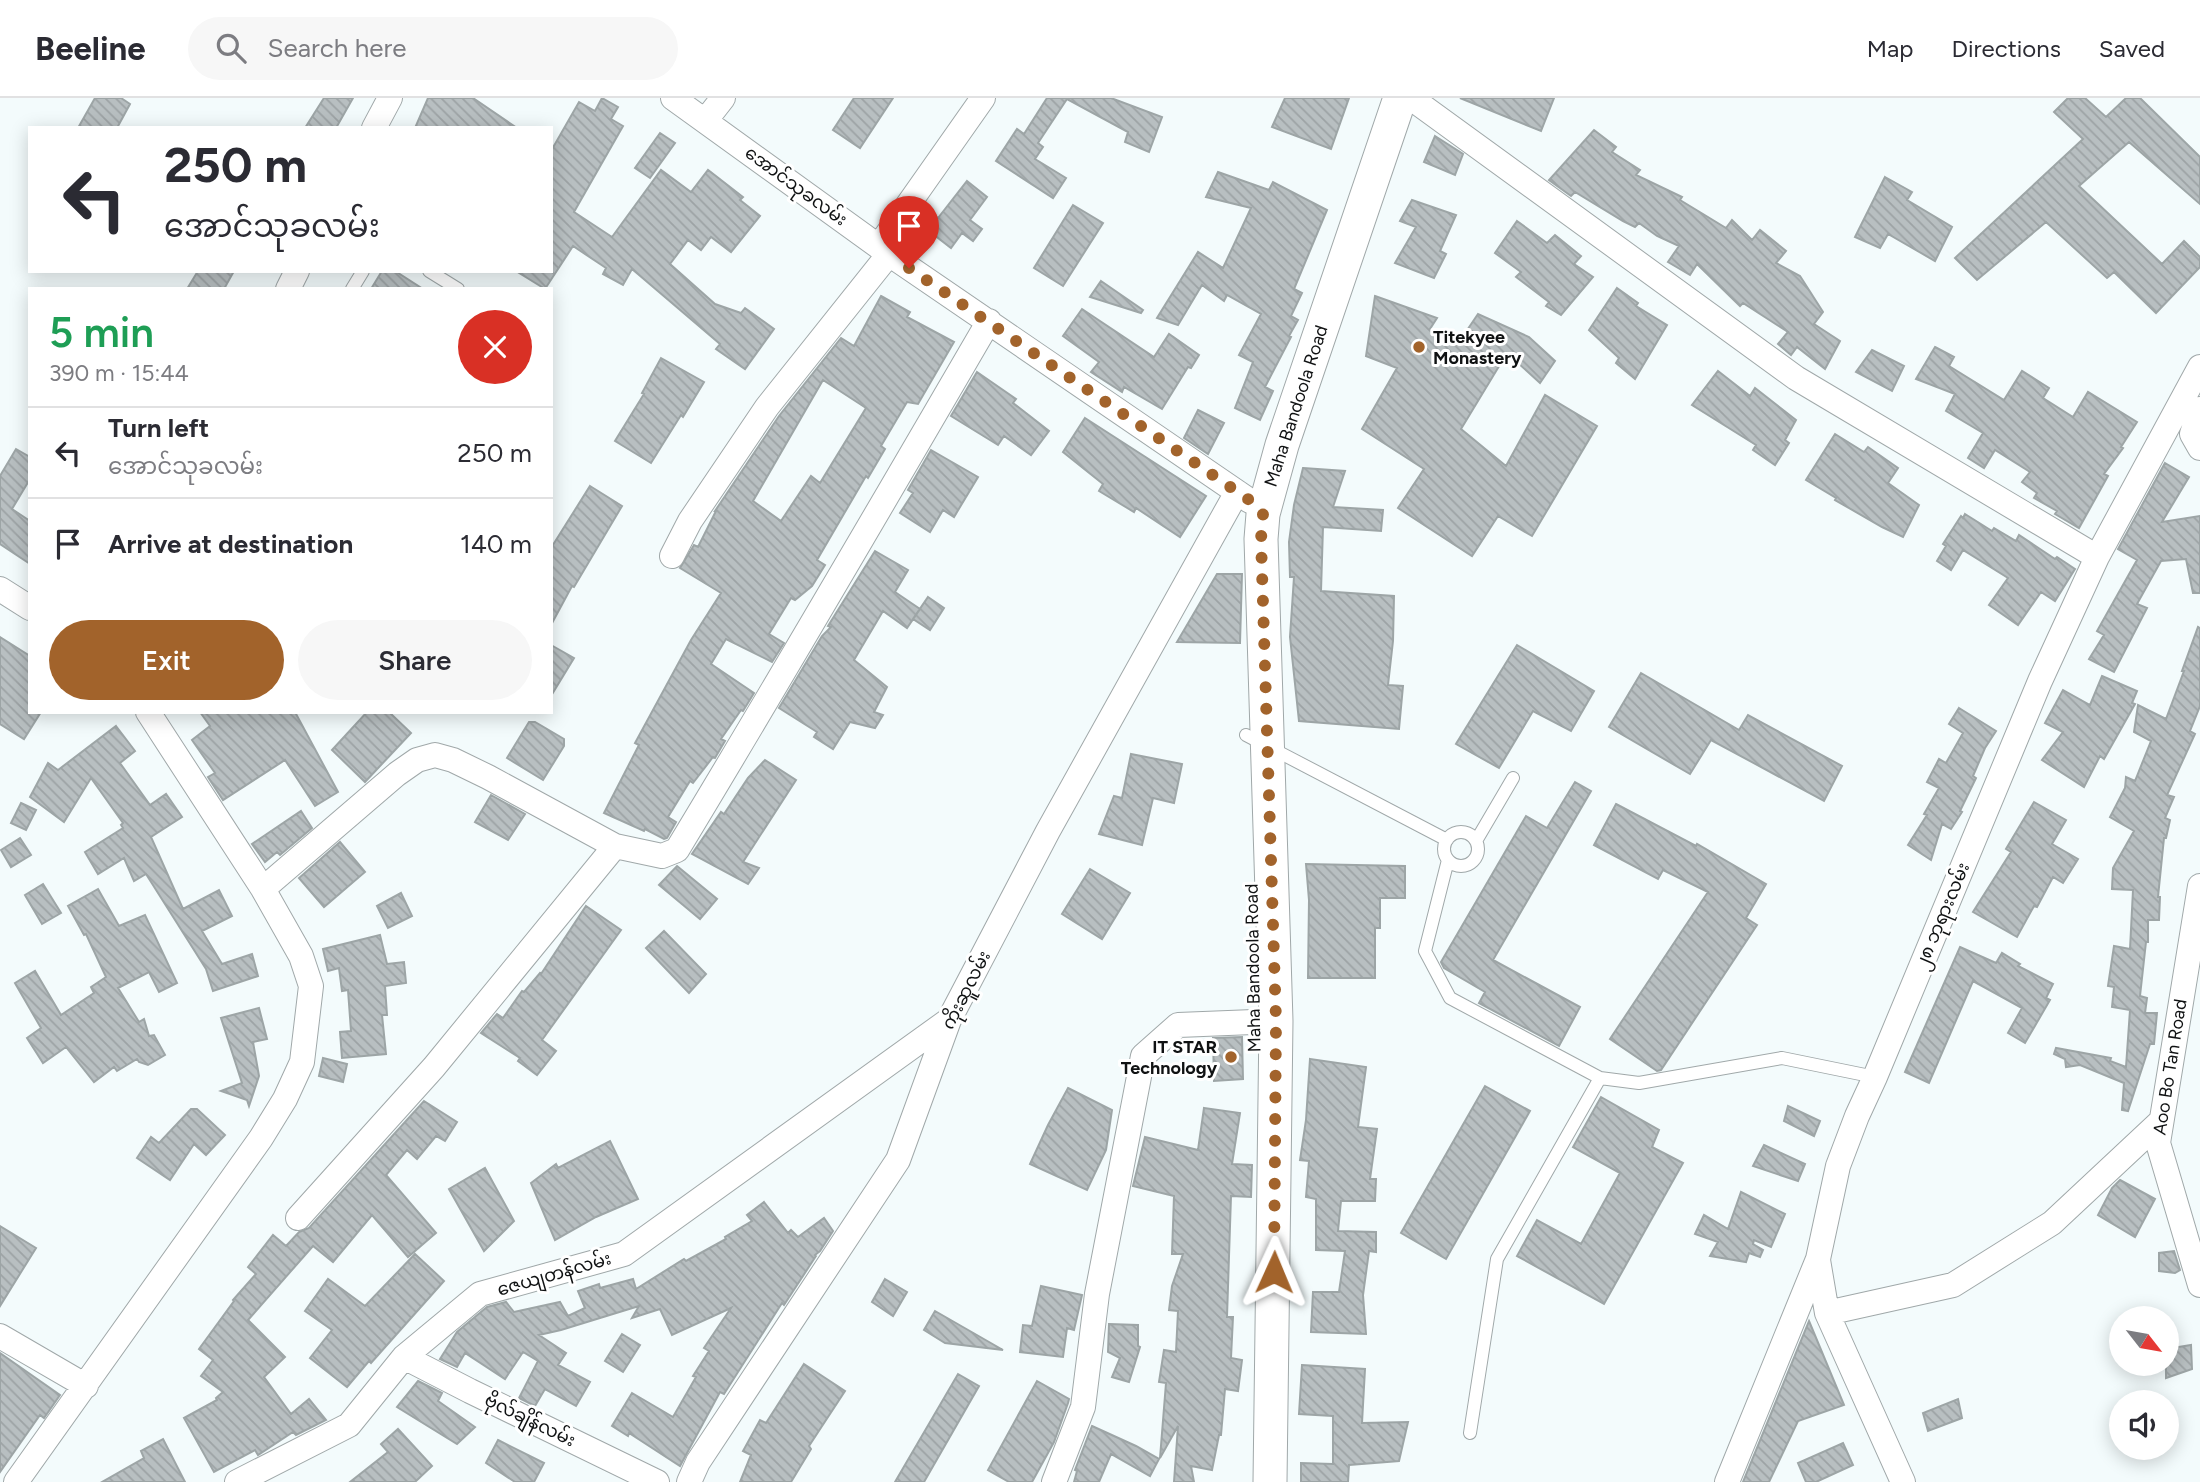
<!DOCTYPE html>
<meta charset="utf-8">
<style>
:root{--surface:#fff;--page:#f7f7f7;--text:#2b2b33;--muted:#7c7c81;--line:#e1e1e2;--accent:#a2632b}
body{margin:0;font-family:Figtree,"Noto Sans Myanmar",sans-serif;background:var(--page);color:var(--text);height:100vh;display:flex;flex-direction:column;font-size:26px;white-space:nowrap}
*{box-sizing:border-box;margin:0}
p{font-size:23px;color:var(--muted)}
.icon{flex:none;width:38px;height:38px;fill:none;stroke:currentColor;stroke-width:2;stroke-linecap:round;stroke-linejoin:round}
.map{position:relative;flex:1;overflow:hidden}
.side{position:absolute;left:28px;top:189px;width:525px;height:427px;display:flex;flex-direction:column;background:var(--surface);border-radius:0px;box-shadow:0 4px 18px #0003}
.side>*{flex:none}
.hud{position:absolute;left:28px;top:28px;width:525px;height:147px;border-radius:0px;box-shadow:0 4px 18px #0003;background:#fff;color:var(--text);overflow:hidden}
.needle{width:46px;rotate:121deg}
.buttons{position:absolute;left:2109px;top:1208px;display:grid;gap:14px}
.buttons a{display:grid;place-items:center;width:70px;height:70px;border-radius:50%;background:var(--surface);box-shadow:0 4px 18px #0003;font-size:35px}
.pin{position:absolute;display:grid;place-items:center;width:60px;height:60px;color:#fff;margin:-72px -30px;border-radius:50% 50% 50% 0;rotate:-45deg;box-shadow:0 0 7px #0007}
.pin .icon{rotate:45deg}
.me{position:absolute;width:77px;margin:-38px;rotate:1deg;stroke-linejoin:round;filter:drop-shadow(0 0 5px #0008)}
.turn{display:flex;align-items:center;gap:24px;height:147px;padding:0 21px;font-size:32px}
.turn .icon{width:91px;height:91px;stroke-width:2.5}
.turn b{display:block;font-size:49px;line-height:60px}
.round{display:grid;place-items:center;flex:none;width:74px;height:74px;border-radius:37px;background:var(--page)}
.overview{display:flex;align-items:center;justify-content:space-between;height:119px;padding:0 21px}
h1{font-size:42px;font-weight:600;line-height:52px;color:#1e9e55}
.button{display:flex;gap:14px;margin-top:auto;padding:14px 21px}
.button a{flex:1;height:80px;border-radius:42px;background:var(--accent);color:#fff;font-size:28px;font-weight:600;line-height:80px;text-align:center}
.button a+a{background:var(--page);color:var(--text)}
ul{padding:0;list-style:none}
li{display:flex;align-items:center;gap:21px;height:91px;padding:0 21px;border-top:2px solid var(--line)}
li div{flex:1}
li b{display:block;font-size:26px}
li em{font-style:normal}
header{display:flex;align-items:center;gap:42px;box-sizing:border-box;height:98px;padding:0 35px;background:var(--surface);border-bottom:2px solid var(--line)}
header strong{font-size:33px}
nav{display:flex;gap:38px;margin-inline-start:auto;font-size:24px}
.search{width:490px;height:63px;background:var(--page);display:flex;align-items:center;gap:18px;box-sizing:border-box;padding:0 24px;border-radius:38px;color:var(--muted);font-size:26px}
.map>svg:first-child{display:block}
.building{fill:url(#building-back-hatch);stroke:#9da5a6;stroke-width:2;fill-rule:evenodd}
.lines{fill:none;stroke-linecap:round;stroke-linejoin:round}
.lane-casing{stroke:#a0a8a9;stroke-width:14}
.street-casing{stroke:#a0a8a9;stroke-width:26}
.secondary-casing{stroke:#a0a8a9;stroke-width:35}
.lane{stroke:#fff;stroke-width:12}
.street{stroke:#fff;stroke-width:24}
.secondary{stroke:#fff;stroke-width:33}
.route{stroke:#a2632b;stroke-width:12;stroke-dasharray:0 21.6}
.poi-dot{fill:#a2632b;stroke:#fff;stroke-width:2.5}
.labels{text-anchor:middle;stroke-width:6;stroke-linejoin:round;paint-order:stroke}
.street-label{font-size:18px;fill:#101213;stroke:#fff}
.poi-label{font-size:18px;font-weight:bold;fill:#101213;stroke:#fff;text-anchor:start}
</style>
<header>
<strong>Beeline</strong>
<div class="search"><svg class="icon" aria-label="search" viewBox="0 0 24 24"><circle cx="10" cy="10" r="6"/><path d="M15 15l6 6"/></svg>Search here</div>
<nav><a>Map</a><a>Directions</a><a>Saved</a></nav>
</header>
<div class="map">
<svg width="2200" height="1384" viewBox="0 0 2200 1384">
<defs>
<pattern id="building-back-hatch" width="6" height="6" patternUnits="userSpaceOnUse" patternTransform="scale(1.75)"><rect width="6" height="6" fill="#b8bfc1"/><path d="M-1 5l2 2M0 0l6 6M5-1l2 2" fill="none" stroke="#9da3a5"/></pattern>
</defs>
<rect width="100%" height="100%" fill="#f3fbfc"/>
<path class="building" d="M95,0h26l9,6 -13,24h-39z
M324,0h29l-17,30h-31z
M428,0h45l44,30h-102z
M602,0l16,9 -7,12 12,7 -49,86 38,25 49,-67 30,22 17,-22 35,27 -3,3 20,16 -29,36 -20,-15 -10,13 -13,-10 -18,24 45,40 26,9 4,-5 29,21 -29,40 -29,-20 4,-5 -88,-75 -9,16 -20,-11 3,-6 -33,-22 -28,43 -29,-18h35v-120l28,-49 16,9z
M854,0h39l-33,50 -27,-18z
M1047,0h64l51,19 -13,35 -24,-10 3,-10 -61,-33 -29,44 5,4 -8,12 31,19 -13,20 -57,-37 21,-32 7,5z
M1285,0h64l-18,51 -59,-22z
M1460,0h94l-13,33z
M2068,0h17l21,19 20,-19h14l60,59v47l-71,-62 -50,44 83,78 22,-23 16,16v10l-44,46 -42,-41 -7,6 -61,-56 -69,58 -22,-22 128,-119 -29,-27z
M1594,32l22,17 -4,5 28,18 -4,5 46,22 -2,3 46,28 6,-8 20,20 8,-10 26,21 -10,12 24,13 23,36 -9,12 26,17 -15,28 -28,-22 -6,8 -13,-11 10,-12 -45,-29 -3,3 -43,-42 -7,11 -22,-13 11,-16 -22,-10 -18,-13 -4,4 -12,-6 -48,-29 -4,4 -22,-16z
M660,35l15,10 -25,35 -15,-10z
M1435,38l28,18 -8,21 -31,-13z
M1218,74l51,18 4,-8 54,28 -33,79 8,4 -11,23 7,4 -9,16 2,1 -26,50 8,4 -13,29 -25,-12 18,-46 -14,-7 22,-41 -34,-19 -3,6 -22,-16 -24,40 -21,-7 41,-66 25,16 28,-60 -45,-11z
M1885,79l27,15 -5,8 45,27 -17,34 -47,-27 -8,14 -25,-11z
M967,83l20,16 -17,23 12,9 -9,12 -11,-8 -11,15 -22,-17 -14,19 -14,-10 23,-32 14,10z
M1412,102l44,15 -16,36 6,3 -12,24 -39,-15 21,-36 -16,-6z
M1073,107l30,18 -40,63 -29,-18z
M1517,123l30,22 8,-8 26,21 -7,8 19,13 -32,38 -15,-9 3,-4 -33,-25 5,-5 -26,-19z
M198,173h36l-10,18h-37z
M382,173h13l28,18h-52z
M1101,183l42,29 -2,3 -51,-16z
M1617,190l21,15 -2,3 31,19 -32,54 -19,-16 3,-5 -30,-28z
M881,198l29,16 -3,5 47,25 -36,62 -11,-2 -26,44 4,3 -17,29 -2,-2 -49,84 8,5 -13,21 -17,14 -4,-2 -22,36 15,9 -12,19 -46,-23 -15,25 43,29 -11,18 -2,-1 -20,29 4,2 -10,17 -2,-1 -20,26 -3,-2 -22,36 8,5 -9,16 -3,1 -19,-10 -1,2 -40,-18 35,-68 -4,-2 56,-103 30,-47 -41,-25 14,-23 4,2 18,-36h-1l64,-95 62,-78 13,8zM823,282l43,28 -46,75 -9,-7 -30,45 -28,-20z
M1375,198l62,22 -7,11 27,16 21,-31 51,23 26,24 -15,22 -33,-30 -46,76 45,37 39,-71 52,31 -65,110 -34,-20 -26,40 -74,-48 26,-39 -62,-40 35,-61 -31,-12z
M1082,211l72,48 15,-23 30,21 -8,13 -3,-1 -26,42 -38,-22 -2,5 -31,-20 8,-10 -36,-26z
M1935,249l19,10 -5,9 55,34 18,-29 27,17 -6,10 30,19 15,-25 49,30 -16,25 2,1 -19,26 4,2 -29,52 -24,-14 2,-3 -23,-13 3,-5 -15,-11 8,-10 -35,-22 -11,18 -16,-10 15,-25 -37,-22 9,-17 -39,-15z
M1872,252l32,16 -12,25 -36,-19z
M661,260l43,24 -21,35 -2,-2 -30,48 -36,-22 29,-47 -2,-1z
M1718,273l32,25 5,-8 41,32 -11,20 4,3 -14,22 -22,-15 3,-5 -64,-40z
M977,274l39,27 -3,4 36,28 -18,24 -27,-19 -6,9 -47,-29z
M1198,312l26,13 -16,31 -24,-16z
M1085,320l121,78 -26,41 -44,-29 -2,4 -35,-21 4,-7 -40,-32z
M1835,336l29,18 4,-5 30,21 -10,15 31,22 -16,32 -21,-10 -47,-27 1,-2 -30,-18z
M16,351l14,8v22l-18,30 18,12v43l-30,-20v-68z
M931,352l47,27 -24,40 -11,-7 -13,22 -30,-19 13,-20 -5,-3z
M2165,365l24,14 -27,45 38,-6v77h-7l-7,-34 -25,2 -24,43 10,4 -33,64 -25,-13 15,-24 -7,-4 40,-71 -19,-11z
M1303,370l42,3 -12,36 50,3 -2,21 -58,-4 -2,64 73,5 -1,45 -5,44 15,1 -4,43 -100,-8 -9,-84 4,-60h-4l-1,-35 5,-37z
M590,388l32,20 -48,81 -2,-1 -21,39v-77z
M1965,416l27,17 2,-3 22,13 3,-6 36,24 2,-2 18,12 -20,32 -14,-9 -23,33 -29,-20 19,-27 -45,-28 -12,20 -14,-9 9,-15 -3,-2 18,-28 2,2z
M875,453l33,19 -13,22 25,17 -13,19 -24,-17 -29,49 33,27 -13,25 9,3 -8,13 -25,-6 -17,27 -19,-12 3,-5 -38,-24 43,-72 9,-9 -3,-1z
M1217,476h25l-2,69 -63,-1z
M928,499l16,11 -14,22 -17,-11z
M2198,529l2,1v78l-10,25 5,3 -28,61 7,2 -9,21 5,2 -4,18h-2l-6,59h2l-1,23h-11v22h-2l-6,54 7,2 -2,15h12l-3,31h-4l-22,67 -6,-1 2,-27 -44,-18 -14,2 -1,-8 -11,-5 2,-6 55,10 -1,3 16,6 4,-57 -18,-3 2,-20 -6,-1 6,-40 16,3 3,-59 -21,-1 1,-21 21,-37 -24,-14 15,-29 1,-11 9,4 16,-40 -17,-9 4,-27 28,14 18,-48h-2z
M0,539l30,19v56h11l-17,27 -24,-15z
M551,547l23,13 -23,38z
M1517,547l77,46 -23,40 -38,-20 -34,57 -43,-24z
M1641,575l98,57 9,-15 94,51 -18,35 -113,-61 -21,34 -81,-47z
M2102,578l35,15 -5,12 3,1 -31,55 -4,-3 -16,31 -42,-27 21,-28 -18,-9 18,-33 27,15z
M1959,610l37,23 -11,17 -12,28 3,2 -16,33 2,1 -11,17 -9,-5 -11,36 -23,-15 19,-30 -3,-1 15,-26 -12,-6 12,-23 7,4 17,-30 -14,-9z
M200,614h95l43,80 -23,14 -30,-46 -62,40 -15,-23 7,-4 -23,-33 18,-14z
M367,614h22l22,21 -46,49 -33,-32z
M529,624h6l29,17v7l-21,34 -36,-22z
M116,628l19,25 -15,12 30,42 16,-11 16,23 -31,20 32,72 36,-19 13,26 -30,15 20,33 30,-10 6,22 -45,15 -7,-22 -60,-95 -12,7 -10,-23 -26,16 -13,-22 38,-24 -2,-3 2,-2 -32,-45 -27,44 -34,-25 18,-34 10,7z
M1131,656l51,10 -8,39 -21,-5 -11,47 -43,-11 15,-38 8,2z
M765,662l31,20 -53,82 16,6 -11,16 -56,-30 29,-42 3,2 24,-36z
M1575,684l16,9 -98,169 87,47 -21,39 -80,-43 6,-11 -41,-24 -3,-6 85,-146 21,12z
M491,697l34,19 -17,26 -33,-18z
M2034,704l32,18 -14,24 26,15 -15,24 -10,-6 -16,30 -3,-1 -17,31 -44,-25 38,-60 -5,-3z
M21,705l15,7 -10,20 -15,-7z
M1616,706l80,42 1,-2 69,40 -20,34 11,7 -96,145 -4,1 -47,-32 98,-147 -45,-22 -5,9 -64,-34z
M301,713l11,17 -32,27 -3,-3 -12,10 -13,-18z
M20,740l11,17 -20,12 -10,-17z
M340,744l25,30 -41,35 -25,-29z
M1306,766l99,2v32h-25v30h-5v50h-67l1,-78z
M677,768l40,33 -17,20 -41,-34z
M1090,771l40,24 -28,46 -40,-25z
M43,786l18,29 -19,11 -17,-29z
M98,791l21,37 26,-11 32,68 -18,9 -10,-20 -31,16 21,34 5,-3 5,17 5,-1 11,20 -17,10 -9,-3 -2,-3 -20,12 -3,-4 -20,15 -28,-35 -23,16 -16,-25 14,-10 -26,-45 20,-12 26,44 33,-22 -3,-6 15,-10 -20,-43 -2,1 -16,-29z
M401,795l11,23 -24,12 -11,-22z
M586,808l35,24 -79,110 14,11 -19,24 -19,-14 2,-3 -39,-25 16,-19 6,4 19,-27 2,1 16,-19 1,1z
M664,833l42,43 -17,19 -43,-45z
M380,837l7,29 17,-2 2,21 -21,3 2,29h-5l4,39 -44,4 -2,-26 11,-1 -3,-41 -6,1 -3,-23 -11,3 -5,-22z
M1960,849l36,16 6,-10 18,11 -2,2 35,18 -7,14 4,2 -25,43 -17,-10 14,-25 -49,-27 -44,102 -24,-11z
M259,910l8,31 -14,3 6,34 -10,30 -2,-6 -26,-9 21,-8 -21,-65z
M1242,939l1,42 -29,2 -1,-43z
M323,960l24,6 -4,18 -24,-6z
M1310,961l56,8 -8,60 19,2 -7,50h6l-1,22h-34l-3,30 38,1v20l-7,-1 -6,44 3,39 -55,-2 2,-40h26l6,-41 -29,-1v-51l-10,-2 3,-36 -9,-1 6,-40z
M1485,988l45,25 -84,148 -45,-26z
M1068,990l44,22 -6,40 -19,40 -57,-26 18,-39z
M1601,999l58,33 -7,17 31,16 -79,141 -87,-48 20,-36 44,24 39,-71 -47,-26z
M424,1003l33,21 -12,19 -9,-5 -19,23 -10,-9 -21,25 50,58 -28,24 -36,-42 -39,47 -20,-16 -65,74 37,37 -21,20 27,37 18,-15 17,21 -30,15 -3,-3 -35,23 -3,-5 -41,22 -30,-54 33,-18 -1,-2 7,-6 -22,-16 12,-16 -14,-11 35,-48 -1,-1 23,-26 -8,-7 25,-32 13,11 13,-14 10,-4z
M1788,1008l32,15 -6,15 -30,-15z
M1204,1010l36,5 -8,51 20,1 -1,32 -20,-1 -4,121h6l-2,41 11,2 -4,31 -13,-2 -4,46h-2l-7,35 -21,-4 3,16h-20l4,-56 -18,32 6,-75 -7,-1 5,-32 12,2 2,-41 -9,-1 3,-24 11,-32h-11l2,-58 -41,-10 12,-49 53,13z
M191,1011h6l28,26 -19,20 -12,-11 -24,36 -33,-22 14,-21 8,6z
M610,1043l28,58 -42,18 -41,23 -24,-57 25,-19 2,4z
M1764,1047l41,19 -7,17 -45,-15z
M485,1070l29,53 -30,30 -35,-62z
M2120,1082l35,19 -20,38 -37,-22 14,-27z
M1741,1094l44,22 -14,33 -17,-7 -1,4 10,6 -3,7 -11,-4 -3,9 -36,-6 8,-14 -23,-8 9,-19 24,14z
M764,1104l24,31 3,-3 7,7 26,-19 9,13 -13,20 -5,4 1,1 -32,49 -2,-2 -58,91 -4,-2 -40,74 -51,-33 -1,3 -16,-10 20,-33 41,24 23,-40 -3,-1 16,-25 -5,-3 27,-40 -59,27 -12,-26 -28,9 7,-12 -78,24 -22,5 27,18 -8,12 32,17 -14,24 -31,-17 -10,17 -16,-8 19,-37 -15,-9 -18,27 -40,-26 -8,14 -17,-8 17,-27 30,-25 19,-5 8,10 46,-10 8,14 17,-8 -7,-17 21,-7 1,4 33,-9 3,10 48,-30 2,2 40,-22 -1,-2 27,-16 -5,-6z
M0,1128l36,22 -36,58z
M2174,1153l6,19 -5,3 -16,-2v-18z
M415,1156l29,27 -73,82 -2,-2 -22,26 -37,-29 22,-28 -27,-19 23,-32 37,27z
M885,1181l22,13 -14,24 -21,-14z
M1041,1188l41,9 -8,35 -7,-2 -4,29 -43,-5 3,-27 9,1z
M935,1213l68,39 -58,-7 -21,-13z
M1809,1223l35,84 -46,16 -29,61h-26z
M1109,1226l29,1v21l2,1 -11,35 -17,-5 8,-19 -12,-6z
M622,1236l18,11 -17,27 -18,-11z
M2191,1247l1,24 -26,9v-29z
M0,1255l60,42 -16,23 -4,-3 -40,57z
M804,1266l41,27 -36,55 2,3 -20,33h-51l11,-27 -8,-4 17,-31 6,3z
M1302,1267l63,4 -3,54 46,-1 -9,39 -50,4 -1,17h-47v-19l32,1v-48l-34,-2z
M958,1276l21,12 -55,96h-29z
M418,1283l24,12 -4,8 37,26 -18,17 -60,-37z
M1037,1283l32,18 -1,4 -14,39 -22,40h-23l-21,-12z
M1958,1301l4,19 -34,13 -5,-18z
M1092,1328l44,20 23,13 -9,17 -39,-22 -12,28h-25l3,-11 -2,-1z
M398,1331l34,37 -17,16h-65l38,-30 -7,-8z
M163,1341l22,43h-83l42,-24 -3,-7z
M498,1342l46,23 -10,19h-19l-29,-19z
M1843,1345l10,22 -37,17h-10l-8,-19z"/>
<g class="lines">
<g class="lane-casing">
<path id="lane" d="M429,173l29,18
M352,191l11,-18
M1246,637l201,105
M1444 751a17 17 0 1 1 34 0a17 17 0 1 1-34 0Z
M1476,743l37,-63
M1448,762l-23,91 25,47 150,80 39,5 143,-25 93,19
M1470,1335l27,-174 103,-181"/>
</g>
<g class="street-casing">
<path id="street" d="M673,0l216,156 361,247
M1411,0l385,280 301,179
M705,23l18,-23
M374,30l16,-30
M879,148l104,-148
M288,191l9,-18
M2200,311l-8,25 8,14
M672,458l18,-35 77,-114 122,-153
M0,491l30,19
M2200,788l-42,257 42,142
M263,791l134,-115 20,-14 18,-5 18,5 35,17 127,69 47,10 15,-6c106,-175 209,-352 312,-529
M298,1120l136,-151 181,-221
M1818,1162l9,53 76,169
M1827,1215l126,-28 99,-62 108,-101
M0,1238l86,50
M404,1259l66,34 187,91
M16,1384l245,-344 24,-39 17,-37 9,-76 -10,-30 -38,-67 -115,-177
M237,1384l112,-57 55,-68 76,-63 144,-40 325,-234
M689,1384l9,-20 200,-302 51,-140 99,-189 189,-339
M1054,1384l29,-75 14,-113 46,-238 35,-31 98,-4
M1727,1384l91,-223 20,-93 19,-50 18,-39 165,-396 57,-124 103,-190"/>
</g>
<g class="secondary-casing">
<path id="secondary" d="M1270,1384l6,-461 -15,-482 2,-25 19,-69 118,-347"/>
</g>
<use href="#lane" class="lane"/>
<use href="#street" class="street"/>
<use href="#secondary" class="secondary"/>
</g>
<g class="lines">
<path class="route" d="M909,170l339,231 15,15 -2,25 15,482 -2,251"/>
</g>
<g class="poi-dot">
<circle cx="1419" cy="249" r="7"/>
<circle cx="1231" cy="959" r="7"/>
</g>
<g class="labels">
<g class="street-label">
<text transform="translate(796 88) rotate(36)" y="6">အောင်သုခလမ်း</text>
<text transform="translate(1296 308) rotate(-72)" y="6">Maha Bandoola Road</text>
<text transform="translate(1942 818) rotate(-67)" y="6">၂၈ ဘုရားလမ်း</text>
<text transform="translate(1253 870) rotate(-91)" y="6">Maha Bandoola Road</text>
<text transform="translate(966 892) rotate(-63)" y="6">ကိုးဆူလမ်း</text>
<text transform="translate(2170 969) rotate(-81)" y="6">Aoo Bo Tan Road</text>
<text transform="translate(554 1176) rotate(-16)" y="6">ဇေယျတန်လမ်း</text>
<text transform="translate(530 1322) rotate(26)" y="6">ဗိုလ်ချိန်လမ်း</text>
</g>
<g class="poi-label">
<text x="1433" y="245">Titekyee<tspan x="1433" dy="21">Monastery</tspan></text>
<text x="1217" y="955" text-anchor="end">IT STAR<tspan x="1217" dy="21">Technology</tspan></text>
</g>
</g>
</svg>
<div class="buttons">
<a><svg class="needle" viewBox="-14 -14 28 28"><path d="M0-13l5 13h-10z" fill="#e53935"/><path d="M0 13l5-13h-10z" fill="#7c7c81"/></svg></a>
<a><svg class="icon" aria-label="sound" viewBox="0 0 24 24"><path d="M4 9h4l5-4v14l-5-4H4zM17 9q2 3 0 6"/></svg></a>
</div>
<div class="pin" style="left:909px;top:170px;background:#d93025"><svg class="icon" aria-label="arrive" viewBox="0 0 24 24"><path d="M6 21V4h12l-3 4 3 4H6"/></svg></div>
<svg class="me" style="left:1274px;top:1174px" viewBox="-20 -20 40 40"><path d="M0-17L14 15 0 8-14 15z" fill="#a2632b" stroke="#fff" stroke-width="4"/></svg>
<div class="hud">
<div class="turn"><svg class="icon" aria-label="left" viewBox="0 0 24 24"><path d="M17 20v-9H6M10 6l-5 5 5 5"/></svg><div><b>250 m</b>အောင်သုခလမ်း</div></div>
</div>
<section class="side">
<div class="overview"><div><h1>5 min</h1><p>390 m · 15:44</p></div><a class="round" style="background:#d93025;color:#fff"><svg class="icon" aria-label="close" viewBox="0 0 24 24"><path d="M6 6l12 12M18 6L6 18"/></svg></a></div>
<ul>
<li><svg class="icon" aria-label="left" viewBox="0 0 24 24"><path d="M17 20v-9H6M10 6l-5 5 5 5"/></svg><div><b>Turn left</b><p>အောင်သုခလမ်း</p></div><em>250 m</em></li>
<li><svg class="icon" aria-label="arrive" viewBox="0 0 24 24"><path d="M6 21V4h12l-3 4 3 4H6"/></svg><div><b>Arrive at destination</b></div><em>140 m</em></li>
</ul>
<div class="button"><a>Exit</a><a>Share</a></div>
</section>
</div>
